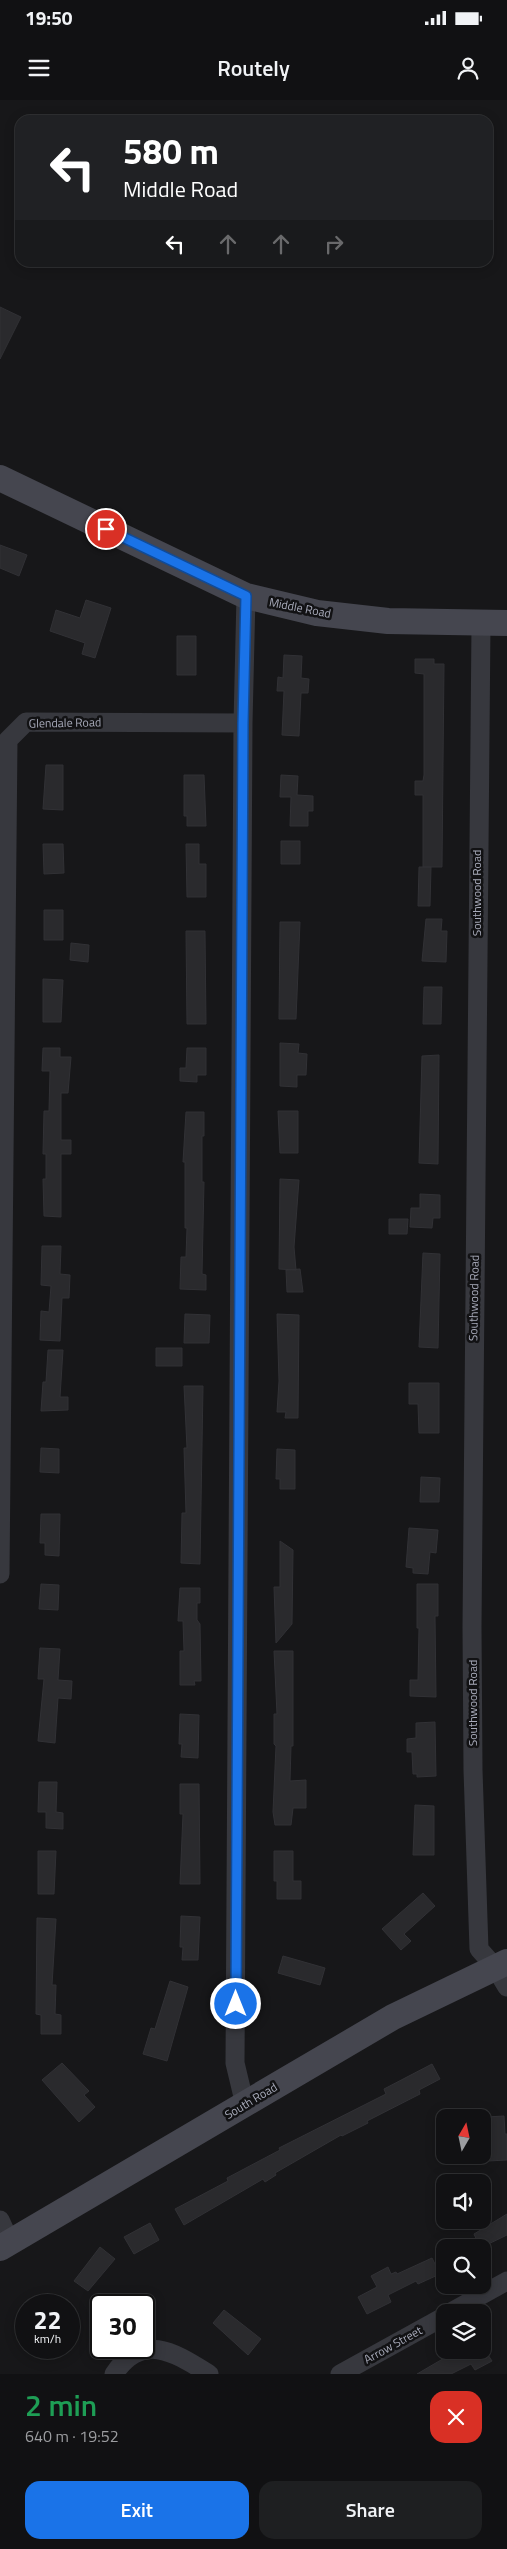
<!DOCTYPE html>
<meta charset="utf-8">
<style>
:root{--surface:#111113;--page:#1e1f21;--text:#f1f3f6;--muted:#9c9da0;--line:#303133;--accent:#1a73e8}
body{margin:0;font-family:"Titillium Web",sans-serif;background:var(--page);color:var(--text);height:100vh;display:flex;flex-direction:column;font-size:19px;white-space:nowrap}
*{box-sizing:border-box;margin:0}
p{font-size:16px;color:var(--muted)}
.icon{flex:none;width:28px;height:28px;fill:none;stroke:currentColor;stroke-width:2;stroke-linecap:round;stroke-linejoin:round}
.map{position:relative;height:2274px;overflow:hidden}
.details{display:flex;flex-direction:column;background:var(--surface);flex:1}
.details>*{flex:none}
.banner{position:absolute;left:15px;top:15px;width:478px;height:152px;border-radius:15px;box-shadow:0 2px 12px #0003,0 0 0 1px var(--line);background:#202124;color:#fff;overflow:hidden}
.needle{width:32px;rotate:9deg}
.fabs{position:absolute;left:436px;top:2009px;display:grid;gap:10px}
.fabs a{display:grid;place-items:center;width:55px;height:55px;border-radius:10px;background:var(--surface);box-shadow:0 2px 12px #0003,0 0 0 1px var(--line);font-size:25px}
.speed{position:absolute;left:15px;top:2194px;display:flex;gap:10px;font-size:25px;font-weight:700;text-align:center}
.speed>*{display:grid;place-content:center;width:65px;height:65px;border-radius:50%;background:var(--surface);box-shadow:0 2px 12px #0003,0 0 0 1px var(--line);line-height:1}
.speed small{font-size:12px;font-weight:400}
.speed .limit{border:2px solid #111;border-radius:8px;background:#fff;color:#111}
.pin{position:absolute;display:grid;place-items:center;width:42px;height:42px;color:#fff;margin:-21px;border:2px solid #fff;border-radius:50%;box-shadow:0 1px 5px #0007}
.me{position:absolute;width:55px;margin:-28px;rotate:0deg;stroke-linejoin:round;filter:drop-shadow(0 0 4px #0008)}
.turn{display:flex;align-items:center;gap:18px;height:105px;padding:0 25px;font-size:22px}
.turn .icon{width:65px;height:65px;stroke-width:2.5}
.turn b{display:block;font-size:35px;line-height:42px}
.lanes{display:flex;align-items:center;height:48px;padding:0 25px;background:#0003;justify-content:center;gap:25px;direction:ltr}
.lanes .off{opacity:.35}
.round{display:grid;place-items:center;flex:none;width:52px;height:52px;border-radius:15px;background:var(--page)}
.head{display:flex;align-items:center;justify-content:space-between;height:85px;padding:0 25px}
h1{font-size:30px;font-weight:600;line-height:38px;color:#1e9e55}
.primary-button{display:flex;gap:10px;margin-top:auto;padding:10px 25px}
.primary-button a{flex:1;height:58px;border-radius:15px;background:var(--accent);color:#fff;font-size:20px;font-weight:600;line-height:58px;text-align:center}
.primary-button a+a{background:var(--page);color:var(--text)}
.status{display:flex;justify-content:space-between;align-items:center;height:35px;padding:0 25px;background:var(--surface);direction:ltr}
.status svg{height:14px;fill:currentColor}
header{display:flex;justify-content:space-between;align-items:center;height:65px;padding:0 25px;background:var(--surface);font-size:22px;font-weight:600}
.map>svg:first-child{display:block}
.building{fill:#2a2a2d;stroke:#313135}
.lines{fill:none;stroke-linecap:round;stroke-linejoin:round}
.street{stroke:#37383e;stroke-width:19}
.secondary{stroke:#45464f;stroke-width:26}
.route-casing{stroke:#114b97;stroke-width:12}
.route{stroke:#1a73e8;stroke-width:9}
.labels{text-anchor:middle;stroke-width:5;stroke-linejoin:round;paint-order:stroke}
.street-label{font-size:12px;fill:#a8abba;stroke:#121214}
</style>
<div class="status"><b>19:50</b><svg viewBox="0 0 49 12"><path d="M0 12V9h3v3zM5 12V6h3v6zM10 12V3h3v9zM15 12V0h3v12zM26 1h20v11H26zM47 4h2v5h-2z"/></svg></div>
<header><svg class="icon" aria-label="menu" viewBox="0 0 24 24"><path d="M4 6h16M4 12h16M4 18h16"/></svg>Routely<svg class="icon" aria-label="person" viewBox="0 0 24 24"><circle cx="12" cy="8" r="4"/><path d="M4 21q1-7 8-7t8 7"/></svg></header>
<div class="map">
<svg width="507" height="2274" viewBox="0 0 507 2274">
<rect width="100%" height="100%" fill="#171719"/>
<path class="building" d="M0,207l21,10 -21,42z
M0,445l27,10 -8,21 -19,-8z
M86,500l25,8 -16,50 -13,-4 3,-11 -35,-12 6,-21 24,8z
M177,536h19v39h-19z
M284,555l18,1 -1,22 8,1 -1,14h-7l-2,43 -17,-1 2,-44h-7l1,-14 5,1z
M415,559h19v5h10l-2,203h-19v-72h-8v-14h8l1,-6v-101l-9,-1z
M46,665h17v45l-20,-1z
M184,675h20l2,51h-19v-10h-3z
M281,675l17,1 -1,19 16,1v15h-5v15h-18l1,-29h-11z
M281,741h19v23h-19z
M43,744h20l1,29 -20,1z
M186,744h13v20h7v33h-19z
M419,767h12l-1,39h-12z
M44,810h19v30h-19z
M426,819h16l-1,12h6l-1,31 -24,-1z
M280,822h20l-4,97h-17z
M186,831h19l1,93h-19z
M71,843l18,2 -1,17 -18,-2z
M43,879l20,1 -2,42h-18z
M424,887h18l-1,37h-18z
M280,943l19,1 -1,9 9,1 -1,21h-9v12l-17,-1z
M43,948h17v9h11l-3,36h-7v47h10v14h-10v63l-17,-1 -1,-37h3v-25h-3l1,-43h5l1,-40h-8z
M187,948h19v27h-9v7l-17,-1v-13h6z
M439,955l-1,109 -19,-1 3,-107z
M278,1011h20v42h-18z
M186,1012h18v24h-2v46h2l-2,92 4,1v15l-26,-1 1,-32h5l1,-29h-2v-66h-2z
M280,1079l19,1 -5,67 2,23 -17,-1z
M420,1094l20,1v23h-7l-1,10 -22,-1 1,-19h9z
M389,1119h19l-1,15h-18z
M42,1146h19l-1,28 10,1 -1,23h-7l-2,43 -20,-1 1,-29 8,1 2,-26 -10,-1z
M423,1153l17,1 -2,94 -19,-1z
M300,1169l3,23h-16l-1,-22z
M185,1214l25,1 -1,28h-25z
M277,1214l22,1 -1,103h-13l1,-6h-9l2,-31z
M156,1248h26v18h-26z
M48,1250h15l-3,47h8v13l-27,1 2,-29h3z
M409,1283h30v50h-20l-1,-29h-9z
M184,1286h19l-3,178 -19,-1 1,-50h4l-2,-65h3z
M41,1348l18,1v24l-19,-1z
M277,1349l18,1v39h-15v-10h-4z
M421,1377l19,1 -1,24h-19z
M41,1414h19l-1,42 -14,-1v-12h-5z
M409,1428l29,2 -2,23 -6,-1 -2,22 -15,-1v-5l-7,-1z
M280,1441l13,9 -1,74 -16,19 -2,-56h6z
M41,1484l18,1 -1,25 -19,-1z
M417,1484h21v32h-3l1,81 -26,-1v-16h8l1,-52h-2z
M180,1488h20v15h-3v17l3,4 1,57h-7l1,4h-15v-34h4l-1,-30h-5z
M40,1548l20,1 -2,31 14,1 -1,18 -13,-1 -3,45 -17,-2 6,-62h-6z
M274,1551h19v95h-2l-1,35 16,-1v28h-13l-2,17h-16l-2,-13 3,-66 -2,-2v-30h3z
M180,1614l19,1 -1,43 -17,-1 1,-13h-3z
M435,1622l1,54 -19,1v-3h-4l-1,-22h-5v-13l9,-1v-15z
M39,1682h18l-1,30 7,1v16l-17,-1v-16h-8z
M180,1684h19l1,100h-20l3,-70h-3z
M415,1705l19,1v49h-21z
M38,1751h18l-2,43h-16z
M274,1751h19v30h8v18h-24v-18h-3z
M423,1793l12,13 -31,28 7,7 -10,9 -19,-21z
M181,1816l19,1 -2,43h-16l1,-13h-3z
M37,1818l19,1 -4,66h4l-1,29 6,1v19h-20v-19l-5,-1z
M283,1856l42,12 -5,17 -42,-12z
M170,1881l18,6 -21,74 -24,-7 8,-26 4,1z
M62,1963l27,28 -5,4 11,12 -16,15 -37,-42z
M432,1964l8,15 -21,11 1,4 -53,27 1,2 -26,13 -1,-1 -66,38 1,2 -11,7 -2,-3 -79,46 -9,-16 53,-28 -1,-3 53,-28 -1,-2 107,-54 -2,-5z
M504,2016l1,18h2v26l-19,1 -2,-44z
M507,2114v21l-27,13 -6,-14z
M150,2123l9,17 -25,14 -10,-17z
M100,2147l15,12 -27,32 -14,-10z
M432,2158l8,16 -22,10 -2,-3 -28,14 3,7 -24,12 -9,-17 19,-10 -6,-11 17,-9 3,7 5,-2 1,2z
M224,2210l37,29 -13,16 -35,-32z
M482,2246l10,15 -17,9 -4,-6 -20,10h-34l41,-24h6l2,5 9,-5h7z"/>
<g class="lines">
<path class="street" d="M481,524l-9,1003 1,143 6,179 16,18 12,20
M0,1474l8,-834 18,-18 217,1
M245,2005l-10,-42 8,-1340 3,-127
M0,2120l10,22
M451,2212l56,-31
M114,2274c29,-43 61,-21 95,0
M340,2274l105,-58"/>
<path class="secondary" d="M0,378l246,118 71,17 71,8 119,2
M0,2148l393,-231 114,-55"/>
</g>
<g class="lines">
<g class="route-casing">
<path id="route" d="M106,429l140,67 -3,127 -7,1281"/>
</g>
<use href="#route" class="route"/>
</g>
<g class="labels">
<g class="street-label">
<text transform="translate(300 508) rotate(11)" y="4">Middle Road</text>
<text transform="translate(65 623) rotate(-1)" y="4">Glendale Road</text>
<text transform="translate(477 793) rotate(-90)" y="4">Southwood Road</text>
<text transform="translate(474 1198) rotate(-89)" y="4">Southwood Road</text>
<text transform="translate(473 1603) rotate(-90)" y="4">Southwood Road</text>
<text transform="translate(251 2001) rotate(-31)" y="4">South Road</text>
<text transform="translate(393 2245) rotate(-29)" y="4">Arrow Street</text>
</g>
</g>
</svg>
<div class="fabs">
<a><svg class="needle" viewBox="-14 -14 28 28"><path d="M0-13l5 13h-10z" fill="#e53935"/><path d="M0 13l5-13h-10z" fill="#9c9da0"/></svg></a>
<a><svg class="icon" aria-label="sound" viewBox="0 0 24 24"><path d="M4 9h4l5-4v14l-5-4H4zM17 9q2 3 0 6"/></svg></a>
<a><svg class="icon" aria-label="search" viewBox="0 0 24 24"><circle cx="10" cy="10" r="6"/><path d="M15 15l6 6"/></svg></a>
<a><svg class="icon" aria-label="layers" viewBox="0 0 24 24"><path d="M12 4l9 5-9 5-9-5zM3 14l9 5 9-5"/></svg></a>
</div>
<div class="speed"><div>22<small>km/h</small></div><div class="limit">30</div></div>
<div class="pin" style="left:106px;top:429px;background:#d93025"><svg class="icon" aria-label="arrive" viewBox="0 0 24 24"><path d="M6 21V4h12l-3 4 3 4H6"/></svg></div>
<svg class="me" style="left:236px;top:1904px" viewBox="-20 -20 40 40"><circle r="17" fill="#1a73e8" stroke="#fff" stroke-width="3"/><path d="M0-11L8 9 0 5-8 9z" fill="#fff"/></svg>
<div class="banner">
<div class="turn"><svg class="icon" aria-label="left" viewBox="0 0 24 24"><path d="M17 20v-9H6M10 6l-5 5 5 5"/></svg><div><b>580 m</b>Middle Road</div></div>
<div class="lanes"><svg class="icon" aria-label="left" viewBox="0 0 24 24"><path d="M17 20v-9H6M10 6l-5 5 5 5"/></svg><svg class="icon off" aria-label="ahead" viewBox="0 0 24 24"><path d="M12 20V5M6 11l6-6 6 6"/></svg><svg class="icon off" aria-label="ahead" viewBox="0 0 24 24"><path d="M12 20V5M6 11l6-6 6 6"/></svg><svg class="icon off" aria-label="right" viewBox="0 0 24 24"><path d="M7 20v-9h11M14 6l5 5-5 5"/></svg></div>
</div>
</div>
<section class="details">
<div class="head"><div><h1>2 min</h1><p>640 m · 19:52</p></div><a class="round" style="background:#d93025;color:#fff"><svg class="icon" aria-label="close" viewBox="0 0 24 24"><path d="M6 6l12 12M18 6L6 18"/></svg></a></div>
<div class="primary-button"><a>Exit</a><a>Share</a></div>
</section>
